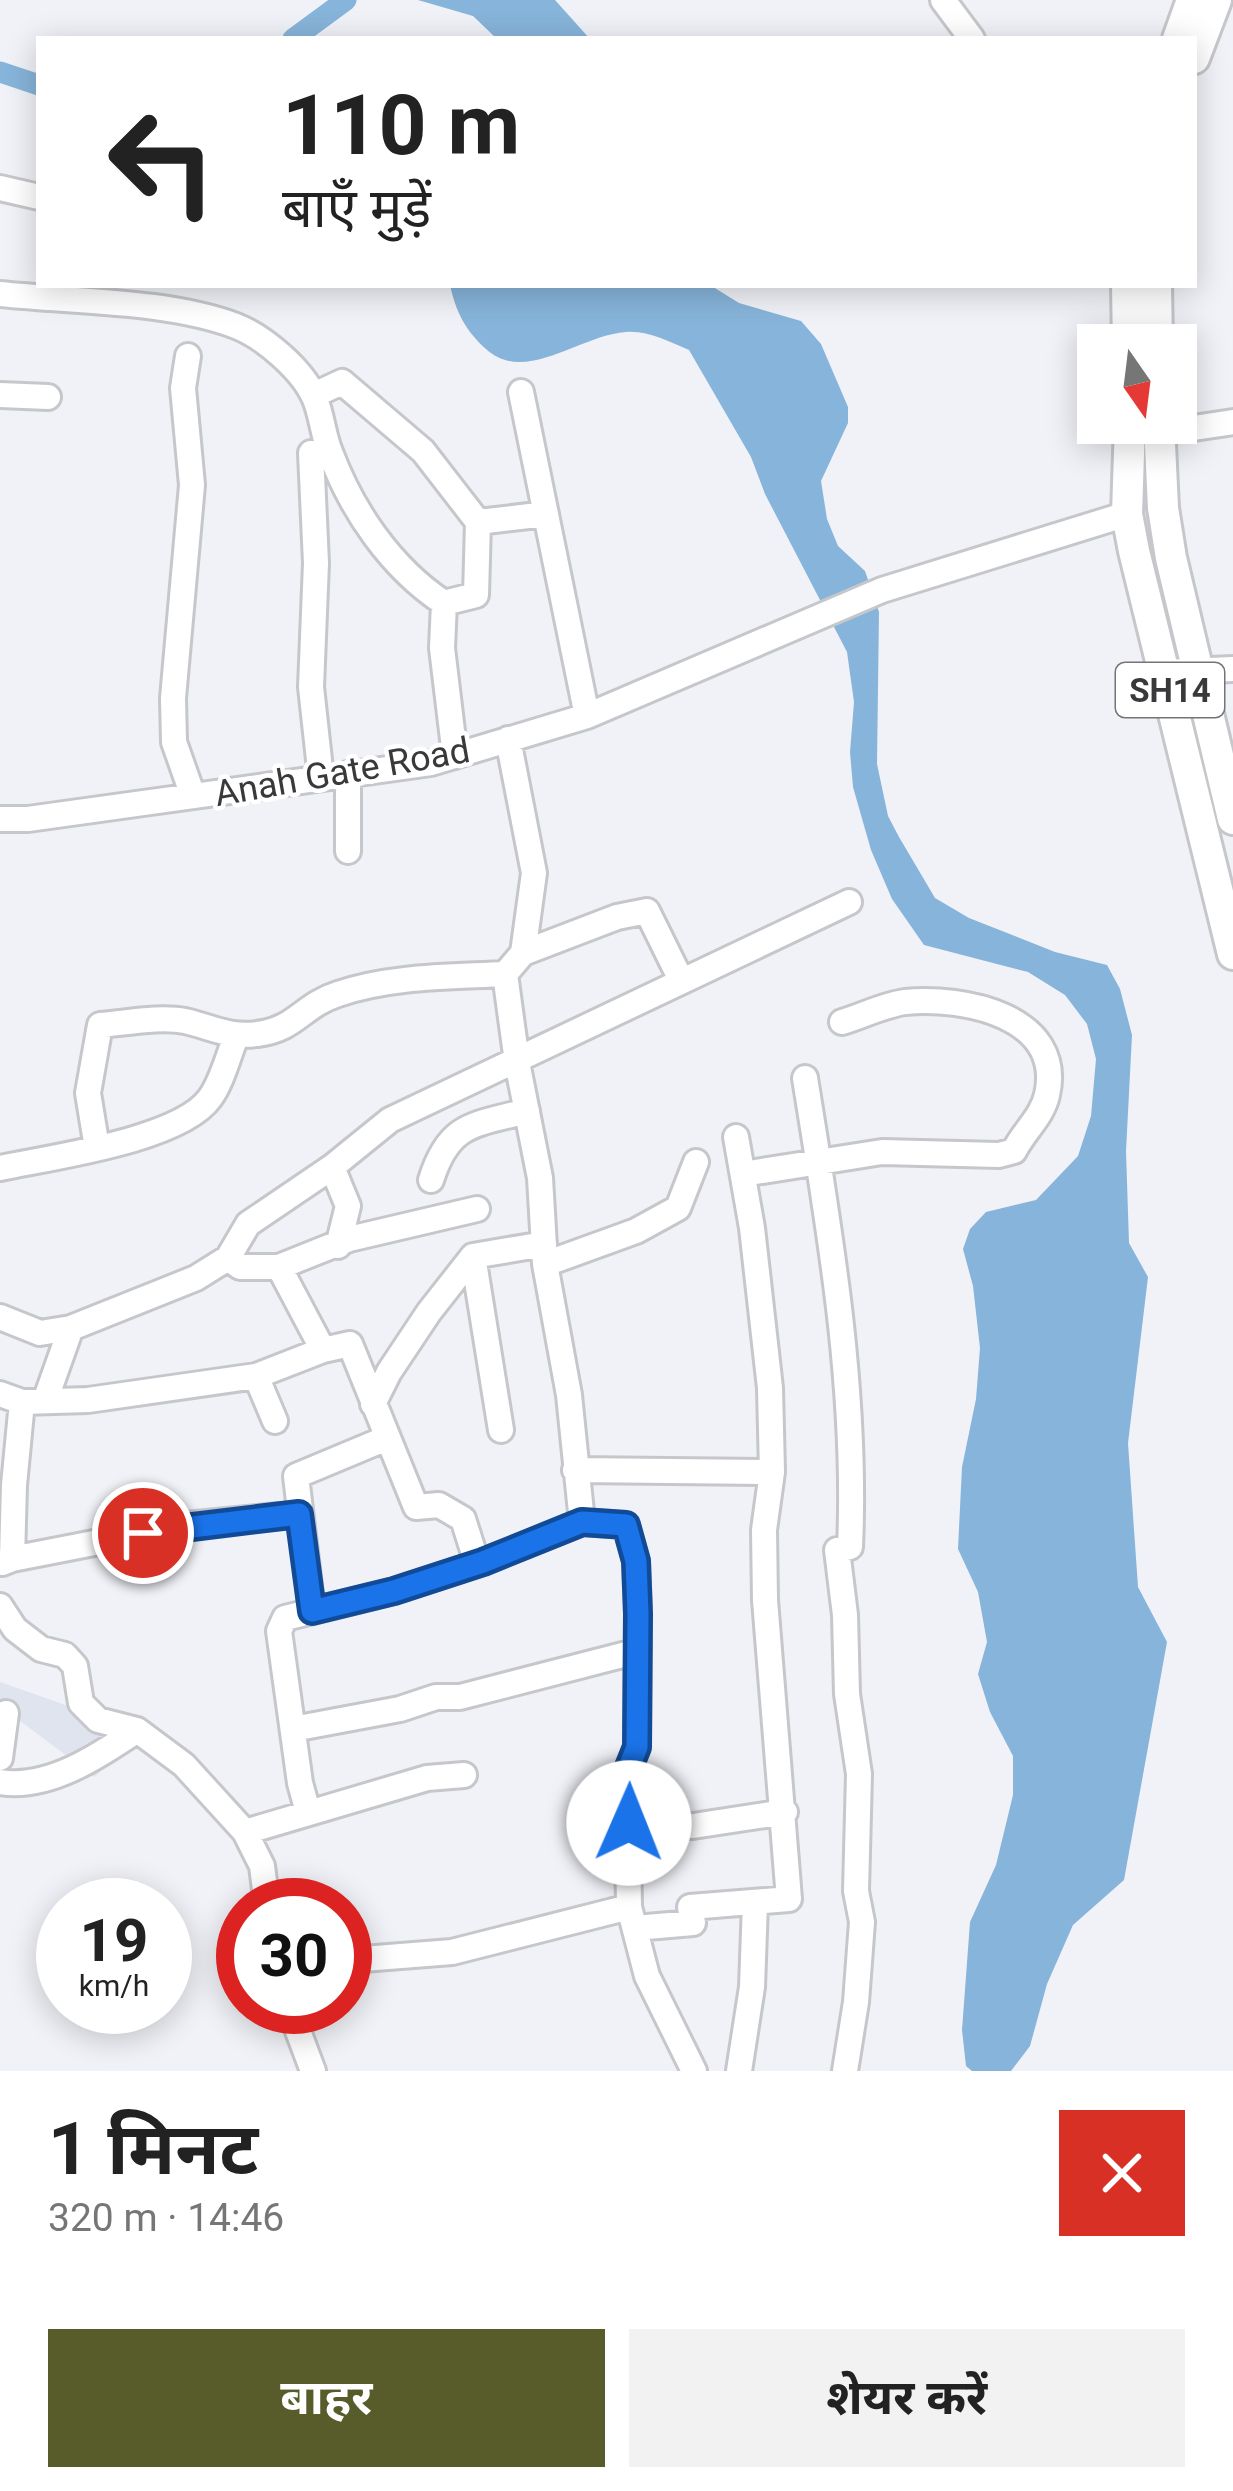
<!DOCTYPE html>
<html lang="hi">
<meta charset="utf-8">
<style>
:root{--surface:#fff;--page:#f2f2f2;--text:#222;--muted:#767676;--accent:#575c2a}
body{margin:0;font-family:Roboto,"Noto Sans Devanagari",sans-serif;background:var(--page);color:var(--text);height:100vh;display:flex;flex-direction:column;font-size:45px;white-space:nowrap}
*{box-sizing:border-box;margin:0}
p{font-size:39px;color:var(--muted)}
.icon{flex:none;width:66px;height:66px;fill:none;stroke:currentColor;stroke-width:2;stroke-linecap:round;stroke-linejoin:round}
.map{position:relative;height:2071px;overflow:hidden}
.side{display:flex;flex-direction:column;background:var(--surface);flex:1}
.side>*{flex:none}
.banner{position:absolute;left:36px;top:36px;width:1161px;height:252px;border-radius:0px;box-shadow:0 6px 30px #0003;background:#fff;color:var(--text);overflow:hidden}
.needle{width:78px;rotate:166deg}
.tools{position:absolute;left:1077px;top:324px;display:grid;gap:24px}
.tools a{display:grid;place-items:center;width:120px;height:120px;border-radius:0px;background:var(--surface);box-shadow:0 6px 30px #0003;font-size:60px}
.speed{position:absolute;left:36px;top:1878px;display:flex;gap:24px;font-size:60px;font-weight:700;text-align:center}
.speed>*{display:grid;place-content:center;width:156px;height:156px;border-radius:50%;background:var(--surface);box-shadow:0 6px 30px #0003;line-height:1}
.speed small{font-size:30px;font-weight:400}
.speed .limit{border:18px solid #d22;background:#fff;color:#111}
.pin{position:absolute;display:grid;place-items:center;width:102px;height:102px;color:#fff;margin:-51px;border:6px solid #fff;border-radius:50%;box-shadow:0 3px 12px #0007}
.me{position:absolute;width:132px;margin:-66px;rotate:1deg;stroke-linejoin:round;filter:drop-shadow(0 0 9px #0008)}
.turn{display:flex;align-items:center;gap:42px;height:252px;padding:0 48px;font-size:54px}
.turn .icon{width:156px;height:156px;stroke-width:2.5}
.turn b{display:block;font-size:84px;line-height:102px}
.round{display:grid;place-items:center;flex:none;width:126px;height:126px;border-radius:0px;background:var(--page)}
.summary{display:flex;align-items:center;justify-content:space-between;height:204px;padding:0 48px}
h1{font-size:72px;font-weight:700;line-height:90px}
.action{display:flex;gap:24px;margin-top:auto;padding:24px 48px}
.action a{flex:1;height:138px;border-radius:0px;background:var(--accent);color:#fff;font-size:48px;font-weight:700;line-height:138px;text-align:center}
.action a+a{background:var(--page);color:var(--text)}
.map>svg:first-child{display:block}
.built{fill:#e0e4ef}
.water{fill:#87b4da}
.lines{fill:none;stroke-linecap:round;stroke-linejoin:round}
.canal{stroke:#87b4da;stroke-width:21}
.minor-casing{stroke:#c5c7cb;stroke-width:30}
.major-casing{stroke:#c5c7cb;stroke-width:36}
.minor{stroke:#fff;stroke-width:24}
.major{stroke:#fff;stroke-width:30}
.route-casing{stroke:#114b97;stroke-width:30}
.route{stroke:#1a73e8;stroke-width:21}
.labels{text-anchor:middle;stroke-width:9;stroke-linejoin:round;paint-order:stroke}
.shield{fill:#fff;stroke:#747476;stroke-width:3}
.shield-label{font-size:33px;font-weight:bold;fill:#39393b}
.street-label{font-size:36px;fill:#39393b;stroke:#fff}
</style>
<div class="map">
<svg width="1233" height="2071" viewBox="0 0 1233 2071">
<rect width="100%" height="100%" fill="#f0f2f7"/>
<path class="built" d="M0,1682l137,48 -42,47 -95,-71z"/>
<path class="water" d="M418,0h137l35,39h-93l-24,-23z
M450,285h260l29,18 62,18 20,23 27,63v16l-27,58 6,38 11,27 27,25 14,41 -2,152 11,52 11,21 36,61 34,20 86,34 52,13 13,24 12,46 -6,116 3,92 19,34 -20,166 10,144 29,55 -43,238 -51,45 -26,59 -17,62 -19,25h-39l-6,-5 -4,-36 8,-108 26,-57 17,-70v-39l-23,-44 -12,-38 9,-32 -9,-50 -20,-43 4,-82 14,-68 4,-51 -7,-62 -10,-37 7,-20 16,-17 50,-12 42,-44 13,-40 5,-57 -9,-35 -22,-29 -37,-23 -104,-27 -32,-46 -21,-49 -18,-63 -3,-35 4,-50 -7,-50 -82,-158 -14,-37 -62,-107c-19,-8 -42,-20 -63,-18 -46,3 -101,53 -140,17 -21,-19 -30,-37 -36,-64z"/>
<g class="lines">
<path class="canal" d="M293,39l53,-39
M0,72l39,13"/>
<g class="minor-casing">
<path id="minor" d="M943,0l29,39
M0,188l39,9
M0,294c74,8 167,6 236,32 28,11 67,44 79,73 7,17 8,36 15,53 22,59 61,116 114,151l32,-8 2,-73
M188,356l-5,32 9,97 -19,213 1,44 19,54
M521,392l66,324
M0,395l48,2
M314,395l28,-13 81,69 55,71 68,-8
M1144,429h43l46,-7
M444,603l-2,45 13,108
M1165,672l68,-3
M508,739l26,134 -11,80 -18,21 12,88 23,116 5,86 24,131 13,127
M348,774v77
M321,778l-10,-91 5,-124 -5,-110 19,-1
M0,819h28l403,-56 156,-47 295,-126 245,-76
M523,953l94,-36 30,-6 34,69
M805,1078c25,156 52,311 45,469l-13,3 8,65 2,79 12,80 -3,117 6,31 -6,80 -11,69
M97,1148l-9,-55 12,-68c26,-2 59,-9 85,-4 26,6 45,17 72,13 40,-5 44,-28 81,-40 52,-18 112,-17 167,-20
M332,1167l16,39 -10,40
M0,1168c52,-11 180,-28 210,-70 12,-16 18,-42 26,-61
M743,1174l139,-22 117,3 15,-4c10,-20 28,-34 33,-56 18,-79 -84,-99 -142,-93 -21,3 -43,14 -63,20
M431,1180c18,-57 42,-55 96,-69
M473,1256l28,174
M228,1258l12,9h39l44,83 27,-6 66,163 23,-2 24,14 14,44
M545,1264l91,-33 42,-23 18,-46
M279,1267l70,-28 128,-30
M0,1317l40,16 31,-5 125,-50 32,-20 20,-34 84,-57 58,-47 459,-218
M256,1376l19,45
M0,1394l22,8 66,-2 168,-24 67,-26
M45,1401l26,-73
M373,1404l16,-32 40,-60 44,-56 71,-12
M575,1470l197,2
M12,1559l174,-34 113,-11
M2,1563l10,-4 2,-74 8,-83
M0,1606l15,23 26,20 24,6 10,11 6,37 17,17 39,10 47,35 61,67 17,34 5,39
M312,1611l-16,-135 91,-38
M293,1729l107,-20 36,-12h24l178,-46
M0,1758l6,-45
M0,1782c48,8 99,-26 137,-52
M308,1812l-8,-29 -21,-152 6,-13 109,-27 89,-29 99,-40 44,3 10,36 2,53 -1,133 -10,25 2,135 18,69 47,95
M629,1823l64,3 92,-14
M245,1832l182,-54 37,-3
M635,1928l58,-5 -3,-16 99,-8 -24,-299 -1,-70 8,-58 -2,-84 -18,-160 -16,-91
M345,1965l5,-5 102,-8 177,-45
M289,2007l24,64
M739,2071l13,-84 3,-84"/>
</g>
<g class="major-casing">
<path id="major" d="M1178,39l14,-39
M1194,58l22,-58
M1127,285l1,60
M1156,285l1,60
M1130,423l-3,91 7,37 99,403
M1159,423l4,85 8,50 62,261"/>
</g>
<use href="#minor" class="minor"/>
<use href="#major" class="major"/>
</g>
<g class="lines">
<g class="route-casing">
<path id="route" d="M143,1533l156,-19 13,97 82,-20 89,-29 99,-40 44,3 10,36 2,53 -1,133 -10,25 2,51"/>
</g>
<use href="#route" class="route"/>
</g>
<g class="labels">
<rect class="shield" x="1116" y="663" width="108" height="54" rx="9"/>
<g class="shield-label">
<text x="1170" y="702">SH14</text>
</g>
<g class="street-label">
<text transform="translate(342 771) rotate(-10)" y="13">Anah Gate Road</text>
</g>
</g>
</svg>
<div class="tools">
<a><svg class="needle" viewBox="-14 -14 28 28"><path d="M0-13l5 13h-10z" fill="#e53935"/><path d="M0 13l5-13h-10z" fill="#767676"/></svg></a>
</div>
<div class="speed"><div>19<small>km/h</small></div><div class="limit">30</div></div>
<div class="pin" style="left:143px;top:1533px;background:#d93025"><svg class="icon" aria-label="arrive" viewBox="0 0 24 24"><path d="M6 21V4h12l-3 4 3 4H6"/></svg></div>
<svg class="me" style="left:629px;top:1823px" viewBox="-20 -20 40 40"><circle r="19" fill="#fff"/><path d="M0-13L10 11 0 6-10 11z" fill="#1a73e8"/></svg>
<div class="banner">
<div class="turn"><svg class="icon" aria-label="left" viewBox="0 0 24 24"><path d="M17 20v-9H6M10 6l-5 5 5 5"/></svg><div><b>110 m</b>बाएँ मुड़ें</div></div>
</div>
</div>
<section class="side">
<div class="summary"><div><h1>1 मिनट</h1><p>320 m · 14:46</p></div><a class="round" style="background:#d93025;color:#fff"><svg class="icon" aria-label="close" viewBox="0 0 24 24"><path d="M6 6l12 12M18 6L6 18"/></svg></a></div>
<div class="action"><a>बाहर</a><a>शेयर करें</a></div>
</section>
